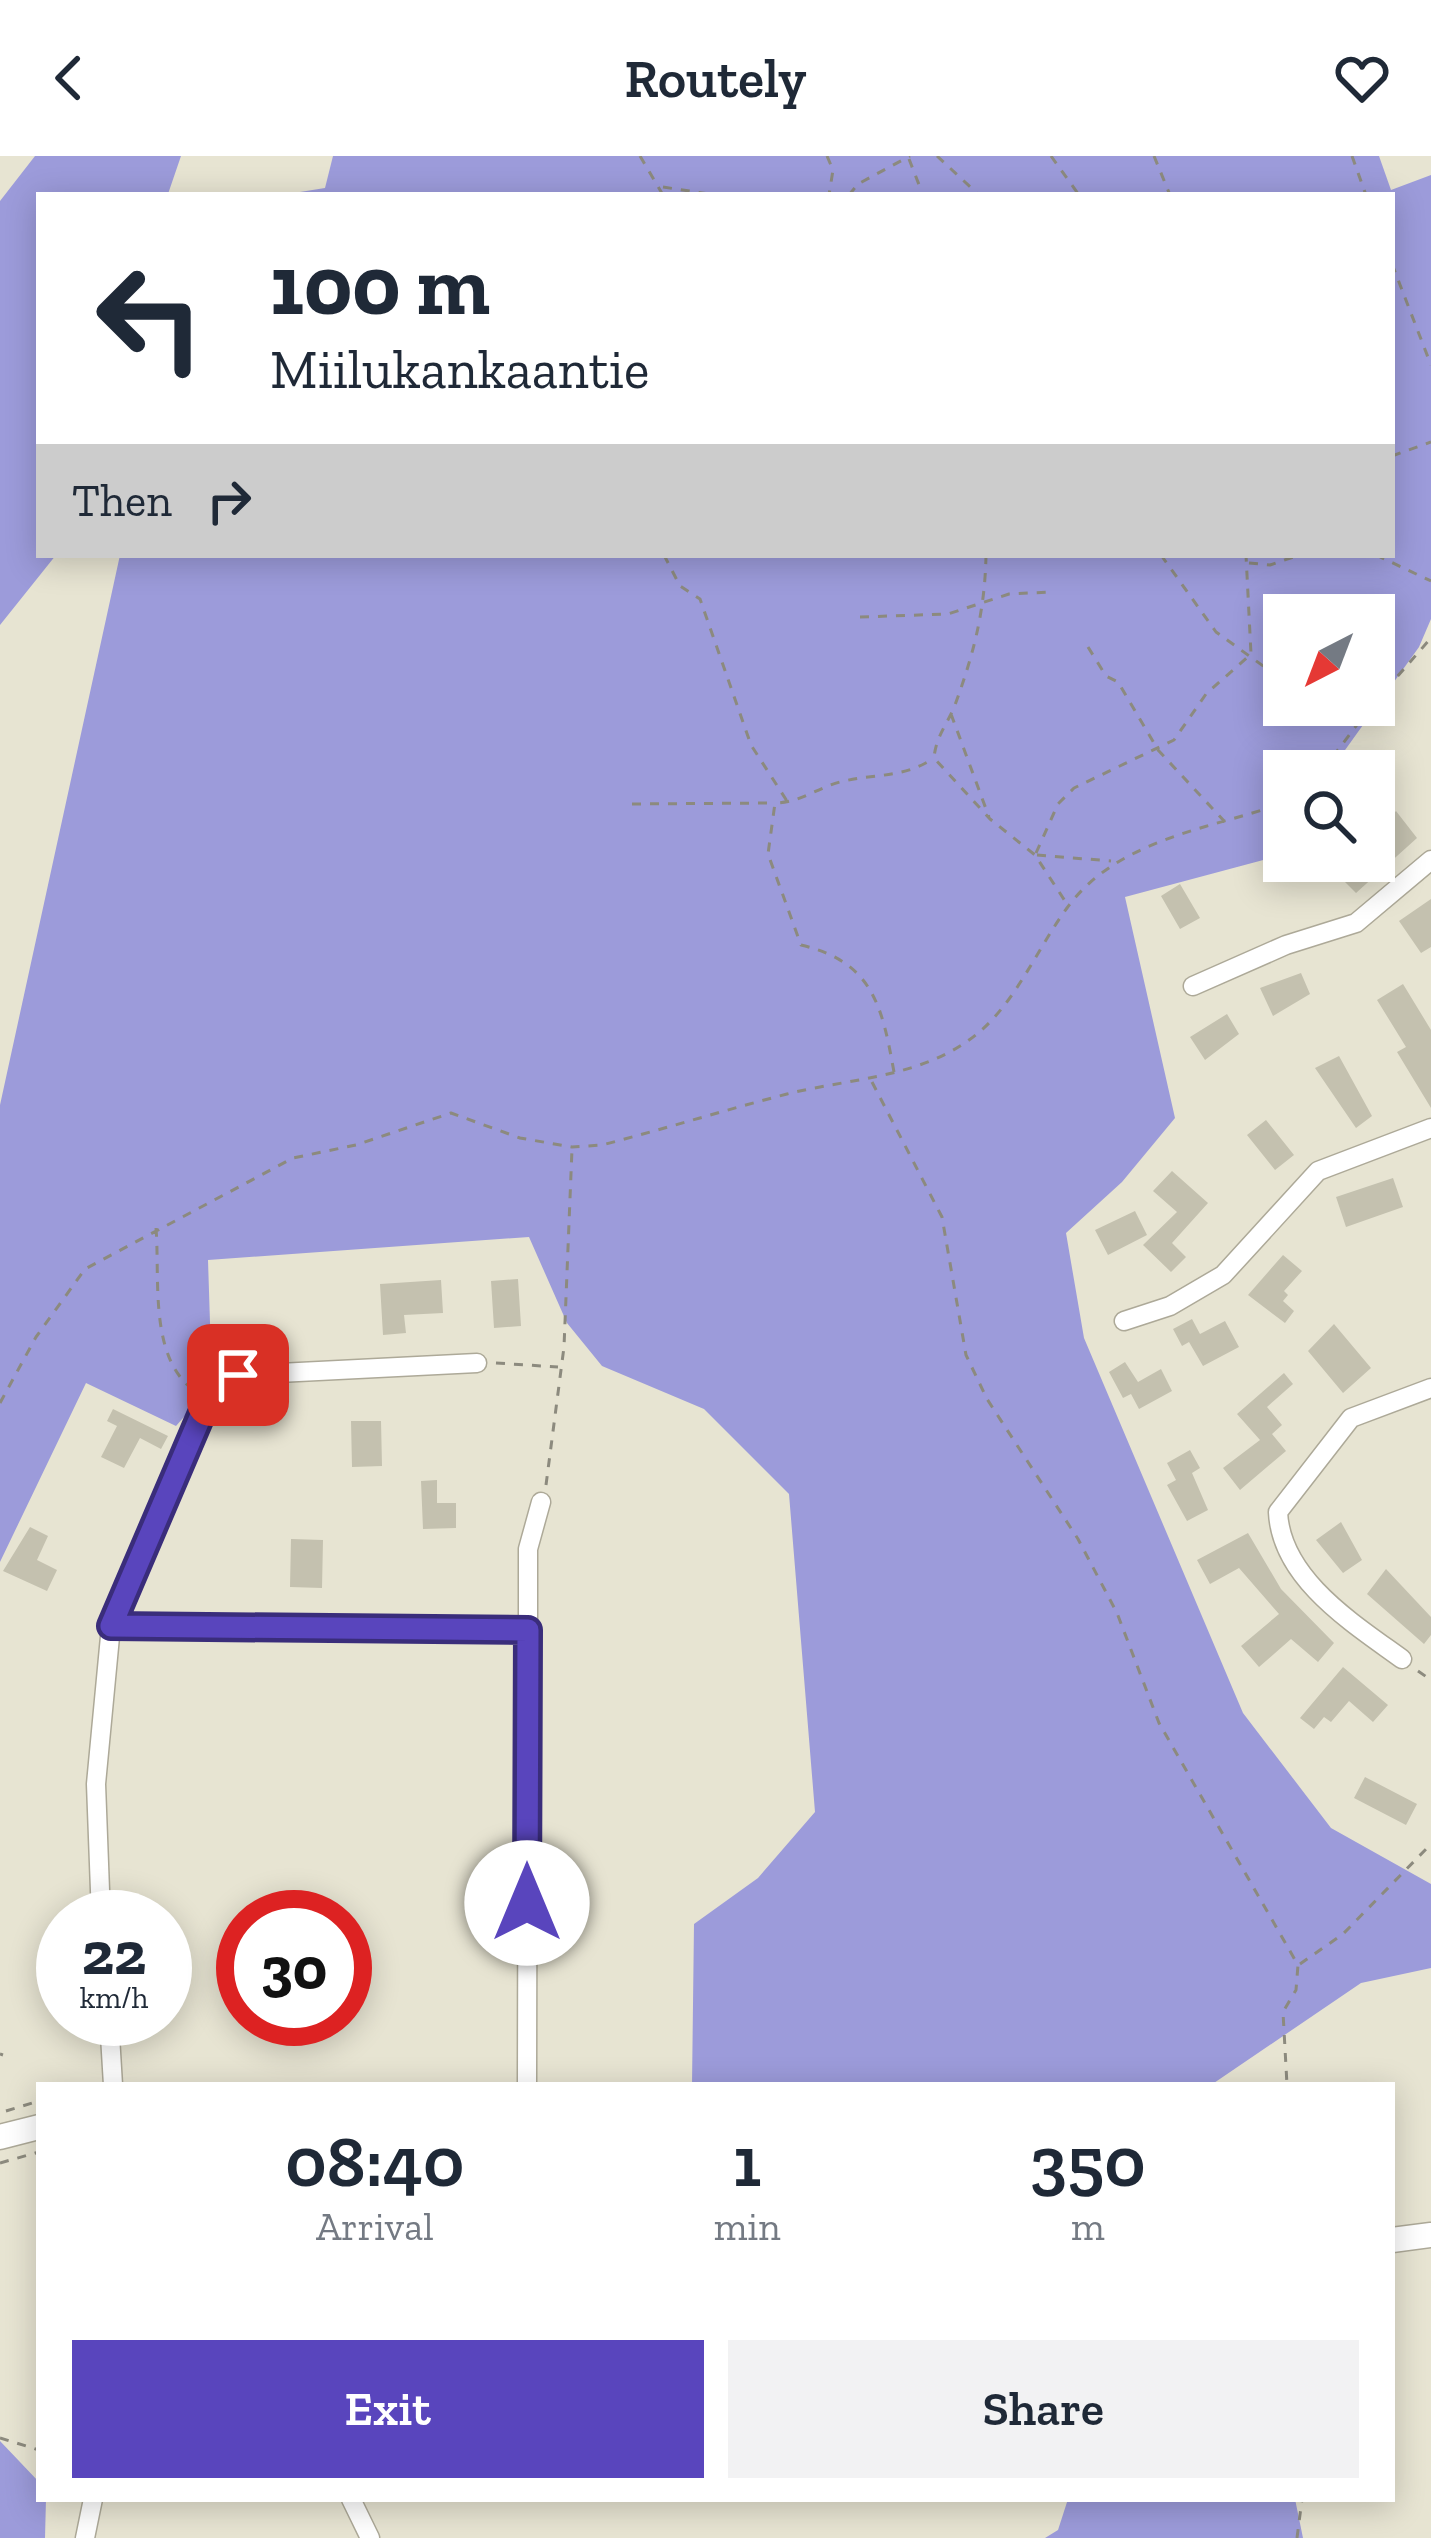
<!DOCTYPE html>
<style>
:root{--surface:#fff;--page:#f2f2f3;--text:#1f2937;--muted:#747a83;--accent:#5945bd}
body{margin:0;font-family:"Zilla Slab",serif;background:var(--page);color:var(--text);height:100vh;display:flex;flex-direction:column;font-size:45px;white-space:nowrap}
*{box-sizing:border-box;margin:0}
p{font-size:39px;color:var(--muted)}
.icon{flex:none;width:66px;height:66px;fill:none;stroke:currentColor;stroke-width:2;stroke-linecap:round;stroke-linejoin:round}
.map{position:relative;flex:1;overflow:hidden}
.sheet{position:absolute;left:36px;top:1926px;width:1359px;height:420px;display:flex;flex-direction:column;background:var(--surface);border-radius:0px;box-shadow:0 6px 30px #0003}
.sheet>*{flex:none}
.top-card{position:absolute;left:36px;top:36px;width:1359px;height:366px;border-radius:0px;box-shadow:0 6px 30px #0003;background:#fff;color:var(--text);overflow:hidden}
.needle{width:78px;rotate:222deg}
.tools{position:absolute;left:1263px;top:438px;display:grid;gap:24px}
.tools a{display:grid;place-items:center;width:132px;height:132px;border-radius:0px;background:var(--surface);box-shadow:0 6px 30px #0003;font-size:60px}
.speed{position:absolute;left:36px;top:1734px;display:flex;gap:24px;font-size:60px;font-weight:700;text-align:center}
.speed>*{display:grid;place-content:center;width:156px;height:156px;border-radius:50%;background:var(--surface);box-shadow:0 6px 30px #0003;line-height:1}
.speed small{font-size:30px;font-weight:400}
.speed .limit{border:18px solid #d22;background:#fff;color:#111}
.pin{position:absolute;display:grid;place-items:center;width:102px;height:102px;color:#fff;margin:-51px;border-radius:24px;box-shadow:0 6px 18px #0006}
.me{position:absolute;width:132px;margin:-66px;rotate:0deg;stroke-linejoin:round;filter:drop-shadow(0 0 9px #0008)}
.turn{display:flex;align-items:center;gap:42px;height:252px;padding:0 36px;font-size:54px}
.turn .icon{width:156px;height:156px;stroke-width:2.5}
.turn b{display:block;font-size:84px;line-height:102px}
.then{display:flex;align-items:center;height:114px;padding:0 36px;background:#0003;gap:24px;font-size:45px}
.eta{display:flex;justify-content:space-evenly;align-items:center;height:204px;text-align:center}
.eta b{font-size:72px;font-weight:600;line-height:84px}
.primary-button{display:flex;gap:24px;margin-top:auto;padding:24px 36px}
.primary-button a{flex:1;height:138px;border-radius:0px;background:var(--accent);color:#fff;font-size:48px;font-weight:600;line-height:138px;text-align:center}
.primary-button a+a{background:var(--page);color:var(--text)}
header{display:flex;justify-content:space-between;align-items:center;height:156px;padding:0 36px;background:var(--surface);font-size:54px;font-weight:600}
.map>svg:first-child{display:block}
.forest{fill:#9c9bda;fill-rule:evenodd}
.building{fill:#c4c1af}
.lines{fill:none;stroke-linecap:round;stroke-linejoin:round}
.minor-casing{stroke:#ada998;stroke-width:21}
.tertiary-casing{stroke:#ada998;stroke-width:27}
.path{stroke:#8c8a7e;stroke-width:3;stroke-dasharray:9 9;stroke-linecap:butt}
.minor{stroke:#fff;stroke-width:18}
.tertiary{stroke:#fff;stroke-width:24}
.route-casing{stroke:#3a2d7b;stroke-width:30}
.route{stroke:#5945bd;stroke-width:21}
</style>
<header><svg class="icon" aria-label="back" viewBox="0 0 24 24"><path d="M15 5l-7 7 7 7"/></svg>Routely<svg class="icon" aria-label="heart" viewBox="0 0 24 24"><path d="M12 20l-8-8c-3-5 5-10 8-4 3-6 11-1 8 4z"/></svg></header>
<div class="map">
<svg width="1431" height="2382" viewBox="0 0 1431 2382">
<rect width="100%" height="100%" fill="#e7e4d2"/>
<path class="forest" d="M35,0h146l-13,38 9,1h-138v360h17l-56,70v-424z
M333,0h1046l12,34 40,-15v444l-12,28 -89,124h-46v63l-17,25 -142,38 50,221 -53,64 -56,51 18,105 159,375 88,115 100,56v84l-70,15 -150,102h-519l2,-161 64,-46 57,-66 -26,-318 -85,-85 -102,-43 -35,-43 -38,-86 -321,23 4,125 -36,41 -90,-43 -86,179v-457l120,-550h1272v-360h-1111l44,-7zM1284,459h90v90h-90z
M0,2285l39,41v17h7l-1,39h-45z
M1068,2343h227l8,39h-258l13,-8z"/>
<path class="building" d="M1396,655l21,27 -61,55 -25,-25 8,-7h35v-26z
M1180,728l20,34 -20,11 -19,-33z
M1431,743v48l-10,6 -22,-32z
M1301,817l9,21 -37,22 -13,-28z
M1403,828l28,46v78l-34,-56 9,-5 -29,-47z
M1227,858l12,20 -34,26 -15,-23z
M1339,900l33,60 -16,12 -41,-60z
M1266,964l28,35 -19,15 -28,-35z
M1172,1015l36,32 -36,40 14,14 -15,15 -28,-27 34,-33 -24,-21z
M1393,1022l10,29 -57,20 -10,-30z
M1135,1055l12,24 -39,20 -13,-25z
M1283,1099l19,16 -18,20 4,4 -5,6 11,10 -9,12 -37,-28z
M518,1123l3,47 -27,2 -3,-47z
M441,1124l2,33 -39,2 2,18 -23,2 -3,-51z
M1192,1163l8,15 25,-13 14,26 -36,19 -14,-24 -7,4 -9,-17z
M1334,1168l37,44 -28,25 -35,-42z
M1125,1206l13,20 23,-13 11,22 -33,18 -8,-15 -8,4 -14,-26z
M1284,1217l9,11 -26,23 15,18 -10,9 14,17 -46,39 -17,-22 37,-28 -23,-26z
M113,1253l55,27 -7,13 -21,-11 -16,30 -23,-11 16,-31 -10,-5z
M351,1265h30l1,45 -30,1z
M1190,1294l10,18 -8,5 16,37 -21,11 -20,-36 9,-5 -9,-17z
M437,1324v23h19v25l-33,1 -2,-48z
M1341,1366l21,38 -19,13 -27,-33z
M30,1371l18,9 -11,24 20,10 -10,21 -44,-20z
M1248,1377l33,56 53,54 -16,19 -27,-23 -32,28 -18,-21 38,-32 -40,-46 -29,16 -13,-24z
M291,1383l32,1 -1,48 -32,-1z
M1386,1413l45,48v18l-7,9 -57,-50z
M1343,1511l45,38 -15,17 -24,-21 -18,21 -7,-5 -10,12 -14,-11z
M1365,1621l52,27 -11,21 -52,-27z"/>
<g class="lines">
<g class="minor-casing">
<path id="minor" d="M1193,830l93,-41 70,-22 75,-63
M1124,1165l46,-15 53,-31 95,-104 113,-43
M111,1470l97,-227 30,-24 239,-12
M528,1475v-82l13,-47
M1402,1503c-48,-35 -121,-80 -124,-147l73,-94 80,-30
M101,1761l-5,-133 15,-158 417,5 -1,454
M109,1863l4,66
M351,2343l19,39
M85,2382l8,-39"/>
</g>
<g class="tertiary-casing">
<path id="tertiary" d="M0,1981l39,-10
M1392,2084l39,-5"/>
</g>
<path class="path" d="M640,0l23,39
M827,0l6,14 -4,25
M937,0l42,39
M1051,0l28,39
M1154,0l16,39
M1352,0l14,39
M909,3l14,36
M663,31l52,8
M849,39l9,-11 52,-28
M1392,108l39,101
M1392,300l39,-14
M664,399l16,31 20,13 51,146 36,56
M986,399c-1,55 -12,98 -31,150 -8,20 -19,31 -21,53l56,61 45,36 32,49
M1161,399l55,77 68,49
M1376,399l55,26
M1249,407l21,2 29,-10
M860,461l88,-3 61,-20 41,-2
M1088,491l18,29 12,6 40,68 67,72
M1374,547l57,-65
M951,558l38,103
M1322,615l50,-66
M632,648l142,-1
M1036,697l22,-49 16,-16 100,-48 32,-46 45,-40 -5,-99
M1037,699l74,6
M894,916c-12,-66 -21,-110 -93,-127l-33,-91 7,-51c24,0 42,-15 65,-21 35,-9 63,-3 94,-24
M872,926l70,135 24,138 21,44 91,140 39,74 42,110 139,242 -2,25 -13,22 4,73
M156,1072c4,49 -7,126 35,160
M496,1207l62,4
M0,1247l36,-66 49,-68 208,-111 63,-13 95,-32 69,25 52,9 30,-2c62,-16 123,-35 185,-51 64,-16 136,-16 190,-60 39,-32 60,-85 90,-126 50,-69 142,-79 217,-105
M546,1329l18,-138 8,-198
M1418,1515l13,9
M1300,1808l43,-30 88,-90
M0,1898l3,1
M133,1928l64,1
M6,1955l33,-10
M0,2007l39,-11
M0,2282l39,12
M1297,2382l5,-39"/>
<use href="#minor" class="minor"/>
<use href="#tertiary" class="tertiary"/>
</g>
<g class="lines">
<g class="route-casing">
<path id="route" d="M238,1219l-30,24 -97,227 417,4 -1,273"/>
</g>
<use href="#route" class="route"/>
</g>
</svg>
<div class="tools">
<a><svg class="needle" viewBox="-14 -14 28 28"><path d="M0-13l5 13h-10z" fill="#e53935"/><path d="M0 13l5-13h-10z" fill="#747a83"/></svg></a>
<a><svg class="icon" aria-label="search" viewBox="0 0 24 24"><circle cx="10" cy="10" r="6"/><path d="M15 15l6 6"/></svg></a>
</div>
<div class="speed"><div>22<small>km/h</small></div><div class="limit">30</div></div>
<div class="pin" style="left:238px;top:1219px;background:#d93025"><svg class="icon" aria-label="arrive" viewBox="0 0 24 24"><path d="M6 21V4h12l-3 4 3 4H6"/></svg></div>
<svg class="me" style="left:527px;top:1747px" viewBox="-20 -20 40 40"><circle r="19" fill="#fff"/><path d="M0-13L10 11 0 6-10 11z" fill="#5945bd"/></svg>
<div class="top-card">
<div class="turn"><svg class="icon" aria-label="left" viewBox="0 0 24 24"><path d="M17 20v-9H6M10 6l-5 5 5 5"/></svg><div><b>100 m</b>Miilukankaantie</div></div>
<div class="then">Then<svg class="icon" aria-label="right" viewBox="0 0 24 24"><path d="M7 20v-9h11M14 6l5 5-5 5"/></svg></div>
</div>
<section class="sheet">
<div class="eta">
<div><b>08:40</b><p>Arrival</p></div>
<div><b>1</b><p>min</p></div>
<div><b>350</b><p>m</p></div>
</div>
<div class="primary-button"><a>Exit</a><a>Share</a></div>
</section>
</div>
